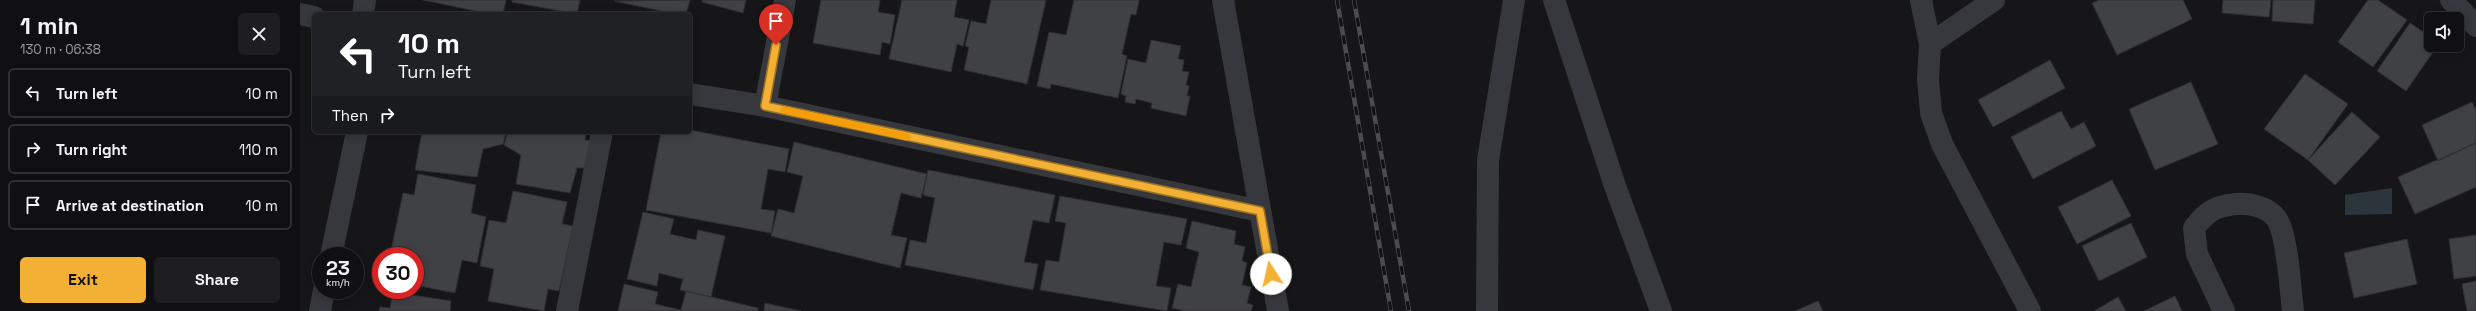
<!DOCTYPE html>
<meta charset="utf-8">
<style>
:root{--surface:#101012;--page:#1e1e20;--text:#f1f3f6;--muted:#9c9d9f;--line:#303032;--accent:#f2b134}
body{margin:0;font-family:"Space Grotesk",sans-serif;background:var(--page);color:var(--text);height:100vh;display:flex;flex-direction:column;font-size:15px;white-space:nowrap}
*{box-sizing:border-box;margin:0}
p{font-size:13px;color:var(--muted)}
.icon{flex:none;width:22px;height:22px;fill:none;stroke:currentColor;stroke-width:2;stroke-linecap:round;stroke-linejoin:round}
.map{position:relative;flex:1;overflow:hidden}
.details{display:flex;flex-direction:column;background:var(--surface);width:300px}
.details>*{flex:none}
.hud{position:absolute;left:12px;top:12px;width:380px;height:122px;border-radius:6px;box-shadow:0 2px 10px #0003,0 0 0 1px var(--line);background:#202124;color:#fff;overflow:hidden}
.controls{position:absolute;left:2124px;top:12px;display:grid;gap:8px}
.controls a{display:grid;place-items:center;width:40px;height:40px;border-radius:6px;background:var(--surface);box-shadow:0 2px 10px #0003,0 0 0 1px var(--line);font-size:20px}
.speed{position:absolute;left:12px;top:247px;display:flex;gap:8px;font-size:20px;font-weight:700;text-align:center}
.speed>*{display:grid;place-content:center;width:52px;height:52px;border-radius:50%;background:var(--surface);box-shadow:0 2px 10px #0003,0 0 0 1px var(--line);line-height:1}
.speed small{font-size:10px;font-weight:400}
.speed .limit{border:6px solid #d22;background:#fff;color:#111}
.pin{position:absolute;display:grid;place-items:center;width:34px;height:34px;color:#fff;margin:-41px -17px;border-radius:50% 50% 50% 0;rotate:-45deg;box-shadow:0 0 4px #0007}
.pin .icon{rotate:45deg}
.me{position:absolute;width:44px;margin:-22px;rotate:350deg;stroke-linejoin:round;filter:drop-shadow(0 0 3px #0008)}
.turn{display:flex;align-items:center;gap:14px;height:84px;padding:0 20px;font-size:18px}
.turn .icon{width:52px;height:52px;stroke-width:2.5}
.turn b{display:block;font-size:28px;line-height:34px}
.then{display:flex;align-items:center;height:38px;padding:0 20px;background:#0003;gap:8px;font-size:15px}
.round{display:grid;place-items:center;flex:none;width:42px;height:42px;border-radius:6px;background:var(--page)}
.head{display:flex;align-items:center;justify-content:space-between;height:68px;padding:0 20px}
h1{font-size:24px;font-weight:700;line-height:30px}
.action{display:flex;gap:8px;margin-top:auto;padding:8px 20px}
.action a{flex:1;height:46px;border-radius:6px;background:var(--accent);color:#111;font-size:16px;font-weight:700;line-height:46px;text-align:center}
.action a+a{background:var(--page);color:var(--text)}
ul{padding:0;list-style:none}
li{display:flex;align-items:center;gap:12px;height:50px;margin:0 8px 6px;padding:0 12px;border:2px solid var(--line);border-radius:6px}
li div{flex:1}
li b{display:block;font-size:15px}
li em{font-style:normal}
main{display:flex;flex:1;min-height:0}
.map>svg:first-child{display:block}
.water{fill:#2c353c}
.building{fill:#404145;stroke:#303034}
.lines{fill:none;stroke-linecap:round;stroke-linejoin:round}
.minor{stroke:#37383d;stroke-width:22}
.rail-casing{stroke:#4a4c52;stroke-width:4.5}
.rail{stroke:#111113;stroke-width:3;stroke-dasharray:9;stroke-linecap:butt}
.route-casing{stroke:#9d7322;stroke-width:10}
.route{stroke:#f2b134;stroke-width:7}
.slow{stroke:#f59e0b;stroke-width:7}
</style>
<main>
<section class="details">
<div class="head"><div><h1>1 min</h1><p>130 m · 06:38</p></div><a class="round"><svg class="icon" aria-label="close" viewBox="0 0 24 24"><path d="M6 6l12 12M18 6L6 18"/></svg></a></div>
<ul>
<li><svg class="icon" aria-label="left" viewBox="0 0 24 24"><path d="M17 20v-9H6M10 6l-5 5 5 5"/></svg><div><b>Turn left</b></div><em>10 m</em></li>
<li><svg class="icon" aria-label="right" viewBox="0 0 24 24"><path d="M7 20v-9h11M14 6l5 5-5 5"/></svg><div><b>Turn right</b></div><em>110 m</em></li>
<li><svg class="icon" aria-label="arrive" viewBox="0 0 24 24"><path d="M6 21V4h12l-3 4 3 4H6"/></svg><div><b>Arrive at destination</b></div><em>10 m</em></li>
</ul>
<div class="action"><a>Exit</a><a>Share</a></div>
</section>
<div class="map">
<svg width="2176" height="311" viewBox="0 0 2176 311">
<rect width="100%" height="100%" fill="#161618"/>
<path class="water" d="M2092,188v26l-47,1v-20z"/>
<path class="building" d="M123,0h83l-3,14h-13z
M212,0h68l-3,14 -65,-12z
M390,0l-4,14h-10l-62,-13z
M402,0h44l-3,13 -41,-11z
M521,0h59l-2,12 17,3 -5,29 -8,-2 -2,13 -67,-12z
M602,0h55l-3,17 15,3 -6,26 -6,-2 -6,28 -62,-13z
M691,0h55l-19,84 -63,-14 5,-23 -4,-1 6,-25 15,3z
M774,0h65l-3,15 -5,-1 -9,40 5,2 -9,42 -67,-14 -1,5 -13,-3 12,-54 17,3z
M1799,0h84l9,19 -75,36 -25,-52z
M1923,0h48l-2,17 -47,-4z
M1973,0h42l-2,24 -41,-3z
M2068,0h10l29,20 -34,47 -35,-25z
M2110,23l21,14v8h7l-32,46 -29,-20z
M851,40l30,6 -3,13 6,1 -2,11 7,1 -3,13 3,1 -2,10h3l-4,20 -35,-8 1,-5 -16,-4 -1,5 -10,-2 1,-6 -5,-2 7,-35 18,4z
M1750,60l15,28 -72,39 -15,-27z
M2005,74l43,30 -40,56 -44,-31z
M1891,82l27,62 -63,26 -26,-61z
M2172,102l4,8v33l-38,18 -16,-36z
M1761,111l10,18 13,-7 12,24 -63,33 -22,-42z
M2052,112l28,25 -45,48 -27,-25z
M390,130l99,19 -4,23 -17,-3 -7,40 14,2 -4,22 -125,-23 15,-78z
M122,132h84l-3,12 -20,5 -6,28 -62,-7z
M208,132h78l-1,8 6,1 -3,27h-11l-7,25 -54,-9 5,-29 -17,-10z
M494,142l133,32 -6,24 -20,-5 -10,42 16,3 -7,30 -129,-32 7,-27 16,4 9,-37 -16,-4z
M2176,143v44l-61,27 -17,-37z
M628,170l127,25 -6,28 -16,-3 -9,42 14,2 -5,26 -128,-25 5,-25 16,3 9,-45 -12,-3z
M118,174l58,11 -5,28 15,4 -9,46 -15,-3 -7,33 -40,-8v-29h-25l13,-63 11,2z
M1812,180l19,36 -54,28 -19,-37z
M213,191l54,11 -5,22 11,2 -14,65 -11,-2 -4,22 -56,-10 6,-32 -14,-3 9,-46 17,3z
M760,196l127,23 -6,26 -17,-3 -8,44 15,2 -4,23 -127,-21 6,-30 13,2 7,-39 -11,-2z
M343,212l31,7 -4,15 26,6 2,-10 27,6 -14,61 -31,-7 3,-11 -24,-6 -2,13 -30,-7z
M892,221l44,10 -2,13 11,3 -3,14 5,2 -5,22 9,2 -4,16 6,2 -2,6h-66l-13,-3 6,-24 13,3 8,-35 -13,-4z
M1831,223l16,34 -48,24 -17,-35z
M2176,235v41l-22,3 -5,-40z
M2107,239l10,45 -63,14 -10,-45z
M2176,281v30h-9l-5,-27z
M324,284l34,8 -3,12 26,6 5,-19 72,17v3h-140z
M93,292l58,9 -1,10h-71l1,-4 10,1z
M1875,296l7,15h-38z
M1818,297l8,14h-32z
M1518,301l5,10h-28z
M465,303l36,8h-37z"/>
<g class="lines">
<path class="minor" d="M923,0l55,311
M1254,0l61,186 46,125
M1621,0l9,44 -2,35 3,34 11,31 88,167
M2151,0l25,26
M0,14l14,3
M63,14l2,-14
M1630,44l64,-44
M390,94l75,12 495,105
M465,106l20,-106
M31,256l26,-124
M20,311l4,-21
M267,311l35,-179
M1187,311l1,-151 26,-160
M1924,311l-27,-57 -3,-26c13,-17 21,-22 43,-24 12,-1 31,3 39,14 12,16 14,71 17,93"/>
<g class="rail-casing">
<path id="rail" d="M1037,0l54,311
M1054,0l55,311"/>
</g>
<use href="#rail" class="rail"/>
</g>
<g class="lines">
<g class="route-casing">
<path id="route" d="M476,45l-11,61 495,105 11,63"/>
</g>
<use href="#route" class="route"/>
<path class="slow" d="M484,110l123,27"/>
</g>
</svg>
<div class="controls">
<a><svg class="icon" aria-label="sound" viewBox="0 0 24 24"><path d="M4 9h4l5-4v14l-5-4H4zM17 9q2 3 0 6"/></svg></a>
</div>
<div class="speed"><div>23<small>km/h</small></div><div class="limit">30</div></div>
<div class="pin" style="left:476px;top:45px;background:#d93025"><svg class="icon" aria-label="arrive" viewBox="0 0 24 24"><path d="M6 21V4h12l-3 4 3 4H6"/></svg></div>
<svg class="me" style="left:971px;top:274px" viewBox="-20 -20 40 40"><circle r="19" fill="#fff"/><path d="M0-13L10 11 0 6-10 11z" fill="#f2b134"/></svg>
<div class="hud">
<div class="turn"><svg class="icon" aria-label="left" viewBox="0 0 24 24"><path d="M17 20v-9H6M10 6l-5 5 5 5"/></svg><div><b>10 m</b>Turn left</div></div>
<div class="then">Then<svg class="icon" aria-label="right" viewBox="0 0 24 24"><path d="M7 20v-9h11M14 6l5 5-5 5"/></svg></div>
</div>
</div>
</main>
